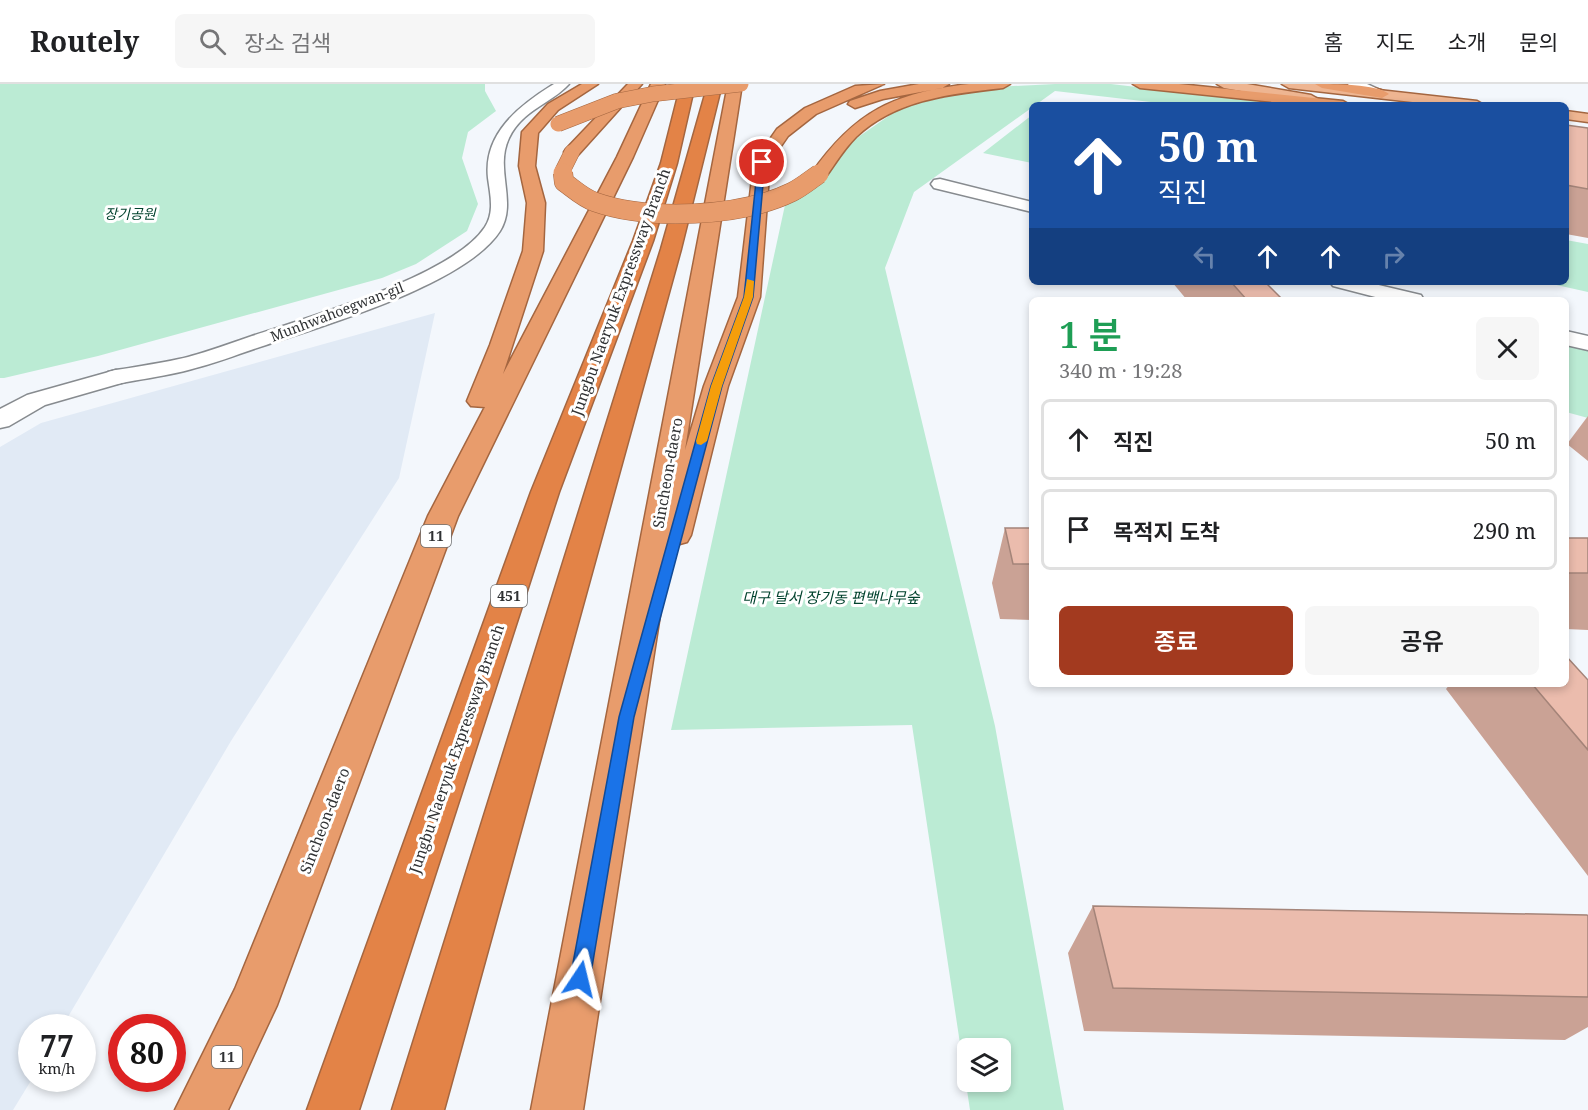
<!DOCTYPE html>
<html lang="ko">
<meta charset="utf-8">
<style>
:root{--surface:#fff;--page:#f6f6f6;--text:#202124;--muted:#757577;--line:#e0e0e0;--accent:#a33a1f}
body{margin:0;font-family:"Noto Serif","Noto Sans KR",serif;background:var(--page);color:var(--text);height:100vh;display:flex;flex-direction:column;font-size:22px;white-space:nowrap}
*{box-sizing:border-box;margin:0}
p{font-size:20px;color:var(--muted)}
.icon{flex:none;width:33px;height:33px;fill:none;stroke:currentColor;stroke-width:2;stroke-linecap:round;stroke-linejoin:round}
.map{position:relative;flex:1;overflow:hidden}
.details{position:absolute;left:1029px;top:213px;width:540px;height:390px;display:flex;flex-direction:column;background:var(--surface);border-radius:9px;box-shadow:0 3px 9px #0003}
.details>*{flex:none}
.banner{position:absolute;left:1029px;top:18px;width:540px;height:183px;border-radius:9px;box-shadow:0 3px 9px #0003;background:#1a4fa0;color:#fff;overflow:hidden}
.fabs{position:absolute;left:957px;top:954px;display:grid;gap:12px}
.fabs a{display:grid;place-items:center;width:54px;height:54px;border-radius:9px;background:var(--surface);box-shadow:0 3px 9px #0003;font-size:30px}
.speed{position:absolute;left:18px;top:930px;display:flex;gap:12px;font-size:30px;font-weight:700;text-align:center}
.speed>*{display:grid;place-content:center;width:78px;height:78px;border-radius:50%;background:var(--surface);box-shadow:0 3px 9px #0003;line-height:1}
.speed small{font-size:15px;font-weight:400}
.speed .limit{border:9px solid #d22;background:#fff;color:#111}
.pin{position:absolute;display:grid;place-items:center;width:51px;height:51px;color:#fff;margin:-26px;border:3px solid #fff;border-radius:50%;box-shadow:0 2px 6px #0007}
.me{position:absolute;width:66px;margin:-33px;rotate:10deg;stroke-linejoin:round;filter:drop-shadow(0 0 4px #0008)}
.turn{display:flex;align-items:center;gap:21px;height:126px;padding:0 30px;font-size:27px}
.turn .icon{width:78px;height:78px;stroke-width:2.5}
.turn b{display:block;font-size:42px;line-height:51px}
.lanes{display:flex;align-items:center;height:57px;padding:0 30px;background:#0003;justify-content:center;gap:30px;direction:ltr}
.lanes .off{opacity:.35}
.round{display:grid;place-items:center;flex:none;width:63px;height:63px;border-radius:9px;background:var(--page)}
.head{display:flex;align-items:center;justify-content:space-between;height:102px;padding:0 30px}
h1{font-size:36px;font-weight:600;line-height:45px;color:#1e9e55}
.button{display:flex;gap:12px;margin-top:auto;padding:12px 30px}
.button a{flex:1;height:69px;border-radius:9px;background:var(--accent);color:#fff;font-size:24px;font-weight:600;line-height:69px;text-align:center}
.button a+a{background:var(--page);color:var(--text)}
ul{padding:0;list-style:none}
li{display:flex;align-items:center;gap:18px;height:81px;margin:0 12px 9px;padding:0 18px;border:3px solid var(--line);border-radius:9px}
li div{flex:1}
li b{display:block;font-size:22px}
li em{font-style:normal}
header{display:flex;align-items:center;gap:36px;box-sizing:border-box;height:84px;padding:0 30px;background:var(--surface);border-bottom:2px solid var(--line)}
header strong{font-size:28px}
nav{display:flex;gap:33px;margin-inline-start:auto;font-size:21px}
.search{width:420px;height:54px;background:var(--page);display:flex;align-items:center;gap:15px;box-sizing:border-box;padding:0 21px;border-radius:9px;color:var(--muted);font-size:22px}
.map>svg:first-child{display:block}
.built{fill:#e1eaf5}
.green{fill:#bbebd4;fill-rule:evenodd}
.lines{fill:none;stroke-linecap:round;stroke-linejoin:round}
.minor-casing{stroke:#878b8f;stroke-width:3}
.tertiary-casing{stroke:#878b8f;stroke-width:3}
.primary-casing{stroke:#a46640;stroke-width:3}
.trunk-casing{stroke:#a46640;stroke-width:3}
.motorway-casing{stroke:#a46640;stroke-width:3}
.minor{fill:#fff;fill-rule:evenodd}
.tertiary{fill:#fff;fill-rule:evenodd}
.primary{fill:#eeb591;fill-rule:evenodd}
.trunk{fill:#e89c6c;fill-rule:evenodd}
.motorway{fill:#e38347;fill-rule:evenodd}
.trunk-bridge-far1-casing{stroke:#a46640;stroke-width:16;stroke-linecap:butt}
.trunk-bridge-casing{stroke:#a46640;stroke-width:20;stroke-linecap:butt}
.trunk-bridge-far1{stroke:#e89c6c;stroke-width:15}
.trunk-bridge{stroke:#e89c6c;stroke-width:19}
.wall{fill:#caa295}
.building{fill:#ebbcad;stroke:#a48479;stroke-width:1.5}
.route{fill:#1a73e8;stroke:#114b97;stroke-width:1.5}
.slow{fill:#f59e0b}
.labels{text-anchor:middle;stroke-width:6;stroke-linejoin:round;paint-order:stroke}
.far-park-label{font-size:14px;font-style:italic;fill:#00422d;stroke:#fff}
.far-street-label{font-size:14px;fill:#2f3133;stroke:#fff}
.shield{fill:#fff;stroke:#6d6f70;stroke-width:1.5}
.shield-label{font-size:14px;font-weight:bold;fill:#2f3133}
.street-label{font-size:15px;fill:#2f3133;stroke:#fff}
.park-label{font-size:15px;font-style:italic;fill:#00422d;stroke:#fff}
</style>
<header>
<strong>Routely</strong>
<div class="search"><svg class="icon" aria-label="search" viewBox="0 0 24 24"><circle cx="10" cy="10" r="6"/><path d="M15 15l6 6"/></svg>장소 검색</div>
<nav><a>홈</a><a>지도</a><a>소개</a><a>문의</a></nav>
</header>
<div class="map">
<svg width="1588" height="1026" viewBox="0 0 1588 1026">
<rect width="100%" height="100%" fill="#f3f7fc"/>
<path class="built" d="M435,229l-36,165 -168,263 -169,286 -30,1v51l-19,31h-13v-663l41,-24z"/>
<path class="green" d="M0,0h485v7l11,20 -28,21 -6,26 16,46 -11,27 -51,33 -34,14 -284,78 -94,22h-4z
M1055,0h56l178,21h-112l-122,-14 -141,101 -29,76 110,458 69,384h-94l-58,-385 -241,5 114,-525 28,-16 41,-49 49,-34 91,-19zM968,964h32v34h-32z
M1032,31v48l-49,-10z
M1566,156l22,4v48l-45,-10h23z
M1566,257l22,6v71l-22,-6z"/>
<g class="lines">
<g class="minor-casing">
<path id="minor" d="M554,0h15c-18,20 -46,25 -60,54 -15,31 9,64 -9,93 -34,53 -175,94 -234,114 -25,8 -49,18 -74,24 -25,7 -51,10 -76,15l-8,-2 -3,-5 3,-5 8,-2c24,-4 48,-7 72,-13 22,-6 43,-14 64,-21 57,-19 201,-60 233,-109 10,-15 5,-33 3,-49 -5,-45 32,-73 66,-94z"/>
</g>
<g class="tertiary-casing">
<path id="tertiary" d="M1348,0h19l22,10 -7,4 -32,-11z
M940,95l92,23v10l-98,-24 -3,-4 3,-4z
M1330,198h36l55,13 3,5h-37l-54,-14z
M1566,247l22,5v14l-22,-5z
M116,286l9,2 3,5 -3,5 -80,23 -36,21 -9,2v-19l27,-14z"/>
</g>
<g class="primary-casing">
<path id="primary" d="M1217,0h30l64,11 7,4 -7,4 -87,-15z
M1282,0h43l152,17 7,4h-45l-150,-17z
M1566,27l22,3v8l-22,-3z"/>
</g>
<g class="trunk-casing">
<path id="trunk" d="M582,0h16l-40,26 -20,23 -3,33 10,37 -2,48 -40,123 114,-217 34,-73h14l-32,73 -175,359 -181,489 -49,105h-53l60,-121 193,-473 57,-109 -14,-1 -4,-5 23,-56 33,-94 4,-48 -8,-37 3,-34 26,-28z
M628,0h14l-64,71h-12l-2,-3 2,-3z
M728,0h14l-57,366 19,-64 34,-89 16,-135 23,-33 28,-21 50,-22 29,-2 -68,30 -28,22 -18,26 -10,135 -32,89 -37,149 -4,7 -11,3 -5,-1 -88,566h-52z
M919,0h30l-7,4 -59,11 -28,9 -7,-4 2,-3 30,-10z
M969,0h41l-7,4c-52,6 -107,11 -147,49 -12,12 -21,27 -31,41h-12l-2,-4c44,-63 83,-81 158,-90z
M1133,0h46l164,17 7,4h-48l-162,-17z
M1315,0c18,0 62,0 74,10l-7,4 -60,-10z"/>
</g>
<g class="motorway-casing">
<path id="motorway" d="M681,0h14l-18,79 -24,78 -94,251 -200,618h-52l224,-618 102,-251 28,-78z
M708,0h14l-41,165 -237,861h-52l269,-861z"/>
</g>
<use href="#minor" class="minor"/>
<use href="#tertiary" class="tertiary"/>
<use href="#primary" class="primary"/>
<use href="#trunk" class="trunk"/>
<use href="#motorway" class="motorway"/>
<g class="trunk-bridge-far1-casing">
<path id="trunk-bridge-far1" d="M558,40l59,-23 36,-7 88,-10
M563,90v-4l9,-18"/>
</g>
<g class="trunk-bridge-casing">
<path id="trunk-bridge" d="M563,89l1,9c10,7 19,16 31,20 54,19 146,15 197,-10 10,-5 18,-12 27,-18"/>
</g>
<use href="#trunk-bridge-far1" class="trunk-bridge-far1"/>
<use href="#trunk-bridge" class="trunk-bridge"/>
</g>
<path class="wall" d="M1566,41l22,3v110l-22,-4z
M1172,198h93l18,18h-96z
M1588,332v45l-21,-17z
M1005,444h27v92l-32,-1 -8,-36z
M1566,454h22v92l-22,-1z
M1588,596v196l-142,-187 4,-5h116z
M1093,822l495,10v111l-23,13 -481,-9 -16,-78z"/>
<path class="building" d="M1566,41l22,3v61l-22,-4z
M1231,198h34l18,18h-36z
M1005,444h27v36h-19z
M1566,454h22v35h-22z
M1566,572l22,24v70l-56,-66h34z
M1093,822l494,9 1,1v81l-475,-9z"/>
<path class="route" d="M762,76l3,2 -12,135 -31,89 -88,331 -44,262 -3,7 -7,3 -7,-3 -3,-7 49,-262 92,-331 33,-89 14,-135z"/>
<path class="slow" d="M747,195l7,2 -1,16 -31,89 -15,55 -6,4 -4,-1 -1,-3 15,-55 33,-89z"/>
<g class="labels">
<g class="far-park-label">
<text x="130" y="135">장기공원</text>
</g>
<g class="far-street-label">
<text transform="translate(337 228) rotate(-21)" y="5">Munhwahoegwan-gil</text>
</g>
<g class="shield">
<rect x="421" y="441" width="30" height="22" rx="4.5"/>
<rect x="491" y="501" width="36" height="22" rx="4.5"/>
<rect x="212" y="962" width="30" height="22" rx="4.5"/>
</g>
<g class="shield-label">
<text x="436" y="457">11</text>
<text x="509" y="517">451</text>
<text x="227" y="978">11</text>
</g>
<g class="street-label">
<text transform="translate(621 208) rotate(-70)" y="5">Jungbu Naeryuk Expressway Branch</text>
<text transform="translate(668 389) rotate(-80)" y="5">Sincheon-daero</text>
<text transform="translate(457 665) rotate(-71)" y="5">Jungbu Naeryuk Expressway Branch</text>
<text transform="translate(325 737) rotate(-69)" y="5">Sincheon-daero</text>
</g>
<g class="park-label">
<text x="831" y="519">대구 달서 장기동 편백나무숲</text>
</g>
</g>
</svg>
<div class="fabs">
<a><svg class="icon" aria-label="layers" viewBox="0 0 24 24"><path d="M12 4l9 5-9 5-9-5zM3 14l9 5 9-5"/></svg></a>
</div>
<div class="speed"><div>77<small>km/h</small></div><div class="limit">80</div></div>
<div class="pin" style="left:762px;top:78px;background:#d93025"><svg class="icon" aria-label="arrive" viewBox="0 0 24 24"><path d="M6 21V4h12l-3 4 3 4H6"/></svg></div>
<svg class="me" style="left:580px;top:895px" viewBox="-20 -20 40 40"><path d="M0-17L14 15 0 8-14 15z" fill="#1a73e8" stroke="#fff" stroke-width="4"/></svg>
<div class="banner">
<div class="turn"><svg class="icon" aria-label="ahead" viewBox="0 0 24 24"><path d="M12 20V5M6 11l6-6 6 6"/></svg><div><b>50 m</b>직진</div></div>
<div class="lanes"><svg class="icon off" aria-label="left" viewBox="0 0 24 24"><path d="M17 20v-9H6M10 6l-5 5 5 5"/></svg><svg class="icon" aria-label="ahead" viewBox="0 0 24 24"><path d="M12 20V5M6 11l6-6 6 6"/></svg><svg class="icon" aria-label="ahead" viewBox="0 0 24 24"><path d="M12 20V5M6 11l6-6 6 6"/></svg><svg class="icon off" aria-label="right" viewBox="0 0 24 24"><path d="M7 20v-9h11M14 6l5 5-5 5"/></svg></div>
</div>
<section class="details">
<div class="head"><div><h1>1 분</h1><p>340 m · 19:28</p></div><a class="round"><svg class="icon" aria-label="close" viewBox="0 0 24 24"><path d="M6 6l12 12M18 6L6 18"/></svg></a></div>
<ul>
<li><svg class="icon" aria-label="ahead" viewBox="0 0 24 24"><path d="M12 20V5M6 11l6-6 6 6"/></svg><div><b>직진</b></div><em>50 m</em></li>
<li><svg class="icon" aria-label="arrive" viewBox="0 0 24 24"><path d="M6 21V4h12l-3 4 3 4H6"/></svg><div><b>목적지 도착</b></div><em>290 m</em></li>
</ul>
<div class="button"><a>종료</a><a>공유</a></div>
</section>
</div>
